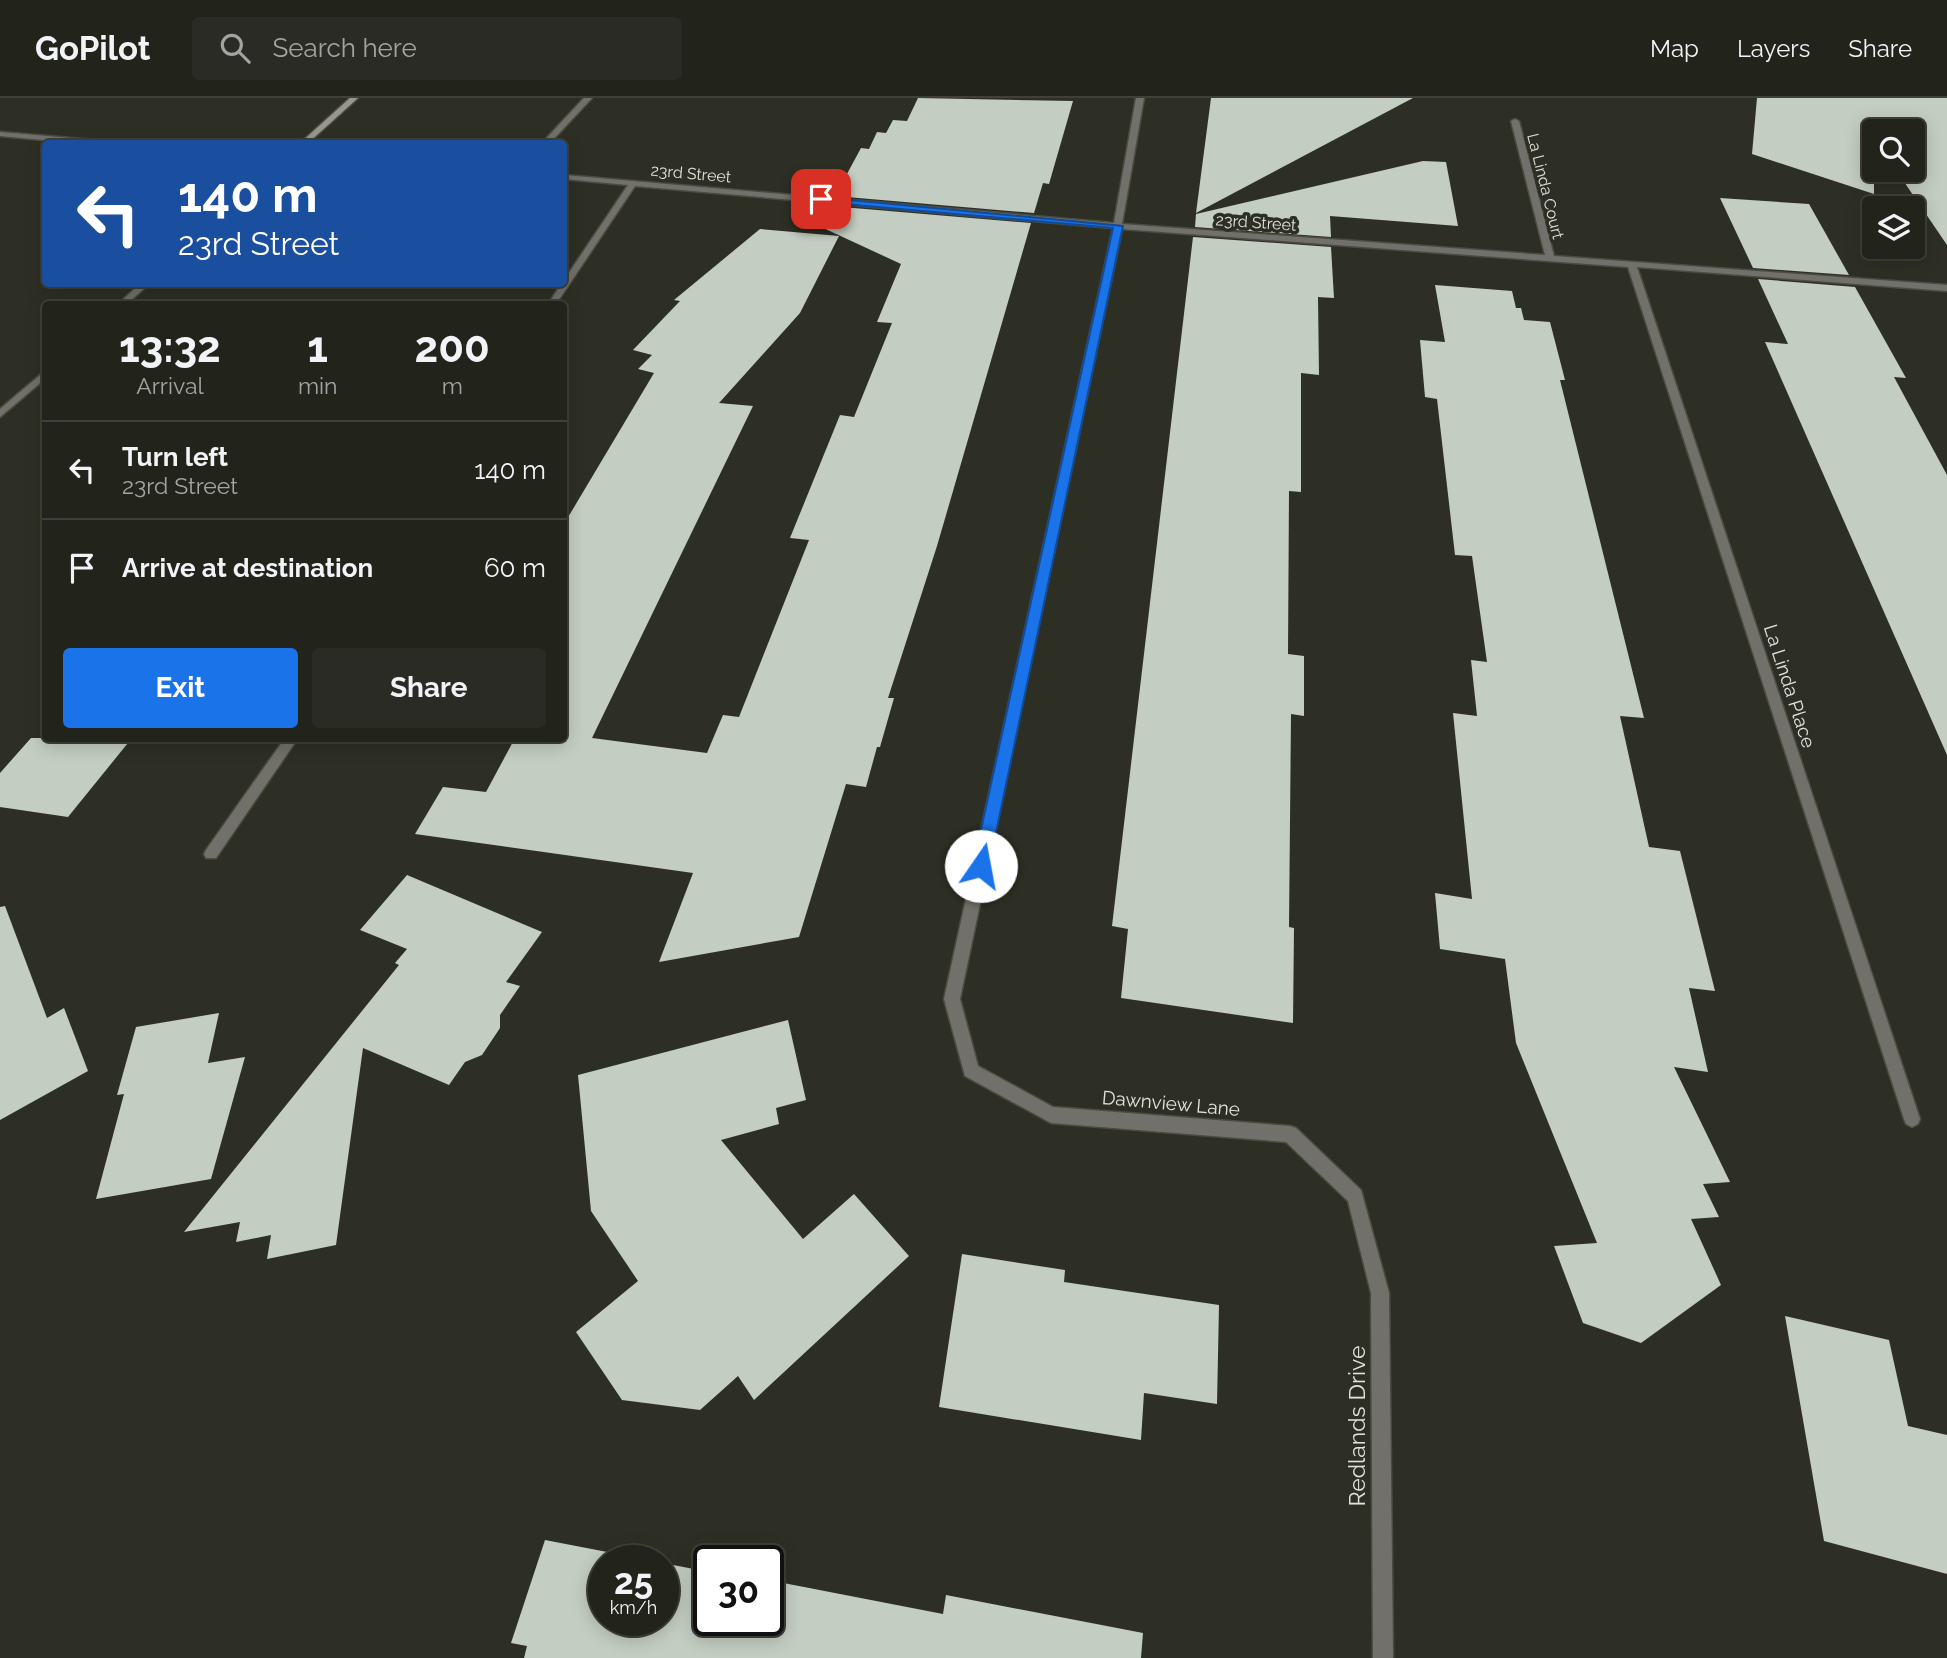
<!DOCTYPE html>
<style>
:root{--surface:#22231b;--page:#2a2b24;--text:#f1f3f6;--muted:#a2a4a3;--line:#3f403a;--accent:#1a73e8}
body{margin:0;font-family:Raleway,sans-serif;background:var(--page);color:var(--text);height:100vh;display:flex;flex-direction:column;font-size:26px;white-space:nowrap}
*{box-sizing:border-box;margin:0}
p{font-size:23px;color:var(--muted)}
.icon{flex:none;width:38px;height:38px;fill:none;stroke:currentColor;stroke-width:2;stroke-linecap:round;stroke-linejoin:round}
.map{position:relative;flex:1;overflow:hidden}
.sheet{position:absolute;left:42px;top:203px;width:525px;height:441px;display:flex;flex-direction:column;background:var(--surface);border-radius:7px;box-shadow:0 4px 18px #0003,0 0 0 2px var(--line)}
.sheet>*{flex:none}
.top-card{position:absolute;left:42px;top:42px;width:525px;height:147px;border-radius:7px;box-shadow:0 4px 18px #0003,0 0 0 2px var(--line);background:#1a4fa0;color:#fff;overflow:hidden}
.buttons{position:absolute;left:1862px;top:21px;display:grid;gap:14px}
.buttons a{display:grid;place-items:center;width:63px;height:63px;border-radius:7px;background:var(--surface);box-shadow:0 4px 18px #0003,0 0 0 2px var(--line);font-size:35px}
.speed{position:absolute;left:588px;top:1447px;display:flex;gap:14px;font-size:35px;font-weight:700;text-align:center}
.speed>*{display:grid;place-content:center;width:91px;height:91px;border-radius:50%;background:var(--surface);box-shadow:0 4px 18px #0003,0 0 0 2px var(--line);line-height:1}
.speed small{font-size:18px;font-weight:400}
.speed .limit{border:4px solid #111;border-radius:10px;background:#fff;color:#111}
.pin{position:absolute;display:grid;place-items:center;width:60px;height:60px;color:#fff;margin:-30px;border-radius:14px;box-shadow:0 4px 10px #0006}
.me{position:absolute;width:77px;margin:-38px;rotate:12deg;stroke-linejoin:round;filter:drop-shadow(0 0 5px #0008)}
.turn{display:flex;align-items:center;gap:24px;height:147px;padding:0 21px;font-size:32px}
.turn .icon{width:91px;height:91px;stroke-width:2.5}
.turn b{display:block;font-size:49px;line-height:60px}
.eta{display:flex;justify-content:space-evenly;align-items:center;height:119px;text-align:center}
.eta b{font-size:42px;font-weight:700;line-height:49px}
.action{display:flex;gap:14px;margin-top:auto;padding:14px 21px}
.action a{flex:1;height:80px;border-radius:7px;background:var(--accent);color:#fff;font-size:28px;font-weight:700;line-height:80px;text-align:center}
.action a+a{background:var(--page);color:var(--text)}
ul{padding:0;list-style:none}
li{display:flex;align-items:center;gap:21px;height:98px;padding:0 21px;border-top:2px solid var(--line)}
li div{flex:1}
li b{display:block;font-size:26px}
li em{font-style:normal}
header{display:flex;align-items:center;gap:42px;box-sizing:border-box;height:98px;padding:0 35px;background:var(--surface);border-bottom:2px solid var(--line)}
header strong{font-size:33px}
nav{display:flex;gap:38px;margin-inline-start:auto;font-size:24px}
.search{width:490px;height:63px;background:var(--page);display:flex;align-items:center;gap:18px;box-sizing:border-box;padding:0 24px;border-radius:7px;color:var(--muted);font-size:26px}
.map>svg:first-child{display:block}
.building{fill:#c4cdc1}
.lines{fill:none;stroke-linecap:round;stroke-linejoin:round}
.lane-casing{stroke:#4a4b41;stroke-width:3}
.street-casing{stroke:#4a4b41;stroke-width:3}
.secondary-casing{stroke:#4a4b41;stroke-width:3}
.lane{fill:#72706b;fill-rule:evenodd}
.street{fill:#72706b;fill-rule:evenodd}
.secondary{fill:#99968d;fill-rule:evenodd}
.route{fill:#1a73e8;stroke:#114b97;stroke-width:2}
.labels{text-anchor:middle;stroke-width:7;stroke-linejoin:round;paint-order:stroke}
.far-street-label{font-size:16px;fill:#e0e1da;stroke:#2e2f24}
.street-label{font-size:19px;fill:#e0e1da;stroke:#2e2f24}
.near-street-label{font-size:23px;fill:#e0e1da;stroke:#2e2f24}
</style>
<header>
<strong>GoPilot</strong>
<div class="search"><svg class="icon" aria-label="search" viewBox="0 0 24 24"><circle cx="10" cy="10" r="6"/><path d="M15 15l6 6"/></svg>Search here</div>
<nav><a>Map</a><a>Layers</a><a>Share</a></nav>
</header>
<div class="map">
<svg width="1947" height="1560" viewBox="0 0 1947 1560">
<rect width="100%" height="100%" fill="#2e2f24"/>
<path class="building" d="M918,0l155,3 -24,83 -6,-1 -9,30 -199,-17 26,-48 8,1 8,-17 9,1 7,-13 14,1z
M1211,0h202l-217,115z
M1757,0h190v147l-51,-75h17v-39h-39v63l-122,-40z
M1423,63l23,1 12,64 -128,-10 1,21 -136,-10 1,-13z
M1720,100l89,6 40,71 -96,-7z
M830,108l201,17 -94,323 -49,152h6l-14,49h-3l-11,40 -20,-3 -47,153 -140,25 34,-89 -278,-39 28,-47 43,5 29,-54h49v-214l90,-151 -16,-4 14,-14 -19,-5 47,-49 -6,-1 86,-71 79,7 -39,77 -81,90 34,3 -161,332 115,15 16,-38 16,2 70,-177 -19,-2 50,-123 14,2 38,-94 -15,-1 24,-58 -82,-38z
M1193,139l138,10 3,51 -16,-1 1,78 -18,-2v119l-12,-1 -1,163 16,2v60l-13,-2 -2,213 5,1 -1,95 -172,-25 7,-69 -16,-3z
M1758,181l97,8 51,91 -12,-1 53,98v280l-182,-413 23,2z
M1435,187l77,6 4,17h5l3,12 26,2 15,58h-5l84,338 -24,-2 29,131 31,4 35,140 -26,-3 19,84 -34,-5 56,115 -27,2 16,33 -28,2 30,66 -80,58 -58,-20 -29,-77 43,-3 -81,-200 -11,-84 -65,-10 -5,-56 37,6 -19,-186 24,3 -6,-56 16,2 -15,-106 -17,-1 -18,-156 -12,-2 -5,-57 25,2z
M31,640h101l-64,79 -68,-10v-34z
M407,777l135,57 -36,50 14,4 -20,29v13l-18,27 -17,7 -16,23 -86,-37 -27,197 -69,14 4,-24 -35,7 4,-20 -56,10 215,-267 -4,-2 12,-14 -47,-19z
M5,808l42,112 17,-10 24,63 -88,49v-213z
M219,915l-11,50 37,-6 -34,122 -115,20 28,-105 -7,1 19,-68z
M788,922l18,80 -30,8 3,16 -58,16 82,99 51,-45 55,62 -155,144 -16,-24 -38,34 -78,-10 -46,-68 62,-51 -47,-70 -13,-136z
M962,1156l103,16 -1,12 155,23 -2,99 -73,-11 -3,47 -202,-33z
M1785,1218l104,24 19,86 39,9v139l-123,-33z
M545,1442l109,21h-50v59h59v-57l46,9v48h59v-40l175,34 3,-19 197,38 -2,25h-617l3,-12 -16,-3z"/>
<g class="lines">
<g class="lane-casing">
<path id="lane" d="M584,0h8l-43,46h-8z"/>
</g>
<g class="street-casing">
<path id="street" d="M1136,0h8l-22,126 423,31 -34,-134 4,-2 4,2 35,135 393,29v6l-310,-24 283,852 -2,5 -6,3 -6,-3 -2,-5 -276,-852 -506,-38 -162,770 18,67 75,41 237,19 6,2 65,62 28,103 4,365h-20l-2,-365 -23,-92 -62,-59 -235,-19 -86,-47 -21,-77 169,-771 -478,-42 -79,118h-8l80,-119 -64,-6v-4l550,48z
M0,34l119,10 3,2h-36l-86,-8z
M140,186h9l-22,20h-9z
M46,272v8l-46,39v-8z
M285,640h13l-82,120h-10l-2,-4 2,-4z"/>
</g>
<g class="secondary-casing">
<path id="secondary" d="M350,0h8l-51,46h-8z"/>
</g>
<use href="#lane" class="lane"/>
<use href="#street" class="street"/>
<use href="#secondary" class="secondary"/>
</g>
<path class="route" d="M818,99l305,29 -134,640 -8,6 -8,-6 140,-638 -292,-26z"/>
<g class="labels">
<g class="far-street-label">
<text transform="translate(691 75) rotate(5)" y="6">23rd Street</text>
<text transform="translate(1546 88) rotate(76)" y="6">La Linda Court</text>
<text transform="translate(1256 124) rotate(4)" y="6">23rd Street</text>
</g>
<g class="street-label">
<text transform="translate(1790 588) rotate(72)" y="7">La Linda Place</text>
<text transform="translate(1171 1005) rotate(5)" y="7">Dawnview Lane</text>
</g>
<g class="near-street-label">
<text transform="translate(1357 1328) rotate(-90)" y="8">Redlands Drive</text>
</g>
</g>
</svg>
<div class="buttons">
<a><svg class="icon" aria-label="search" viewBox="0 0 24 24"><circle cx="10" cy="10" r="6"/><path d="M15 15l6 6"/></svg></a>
<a><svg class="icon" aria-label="layers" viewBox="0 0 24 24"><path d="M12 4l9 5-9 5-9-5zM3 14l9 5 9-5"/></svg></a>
</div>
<div class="speed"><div>25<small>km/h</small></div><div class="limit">30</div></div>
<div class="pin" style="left:821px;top:101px;background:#d93025"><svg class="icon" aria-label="arrive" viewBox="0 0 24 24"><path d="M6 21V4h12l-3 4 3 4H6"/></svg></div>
<svg class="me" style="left:981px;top:768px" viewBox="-20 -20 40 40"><circle r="19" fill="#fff"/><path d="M0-13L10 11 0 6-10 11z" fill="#1a73e8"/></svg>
<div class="top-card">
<div class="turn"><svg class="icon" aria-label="left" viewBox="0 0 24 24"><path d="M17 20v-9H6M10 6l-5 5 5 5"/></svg><div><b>140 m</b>23rd Street</div></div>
</div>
<section class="sheet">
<div class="eta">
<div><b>13:32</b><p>Arrival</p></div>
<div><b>1</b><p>min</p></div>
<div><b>200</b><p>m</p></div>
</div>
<ul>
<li><svg class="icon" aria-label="left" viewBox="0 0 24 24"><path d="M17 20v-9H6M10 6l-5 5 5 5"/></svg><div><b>Turn left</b><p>23rd Street</p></div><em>140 m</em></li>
<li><svg class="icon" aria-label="arrive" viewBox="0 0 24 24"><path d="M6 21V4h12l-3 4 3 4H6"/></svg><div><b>Arrive at destination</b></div><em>60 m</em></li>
</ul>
<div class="action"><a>Exit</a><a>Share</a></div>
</section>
</div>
